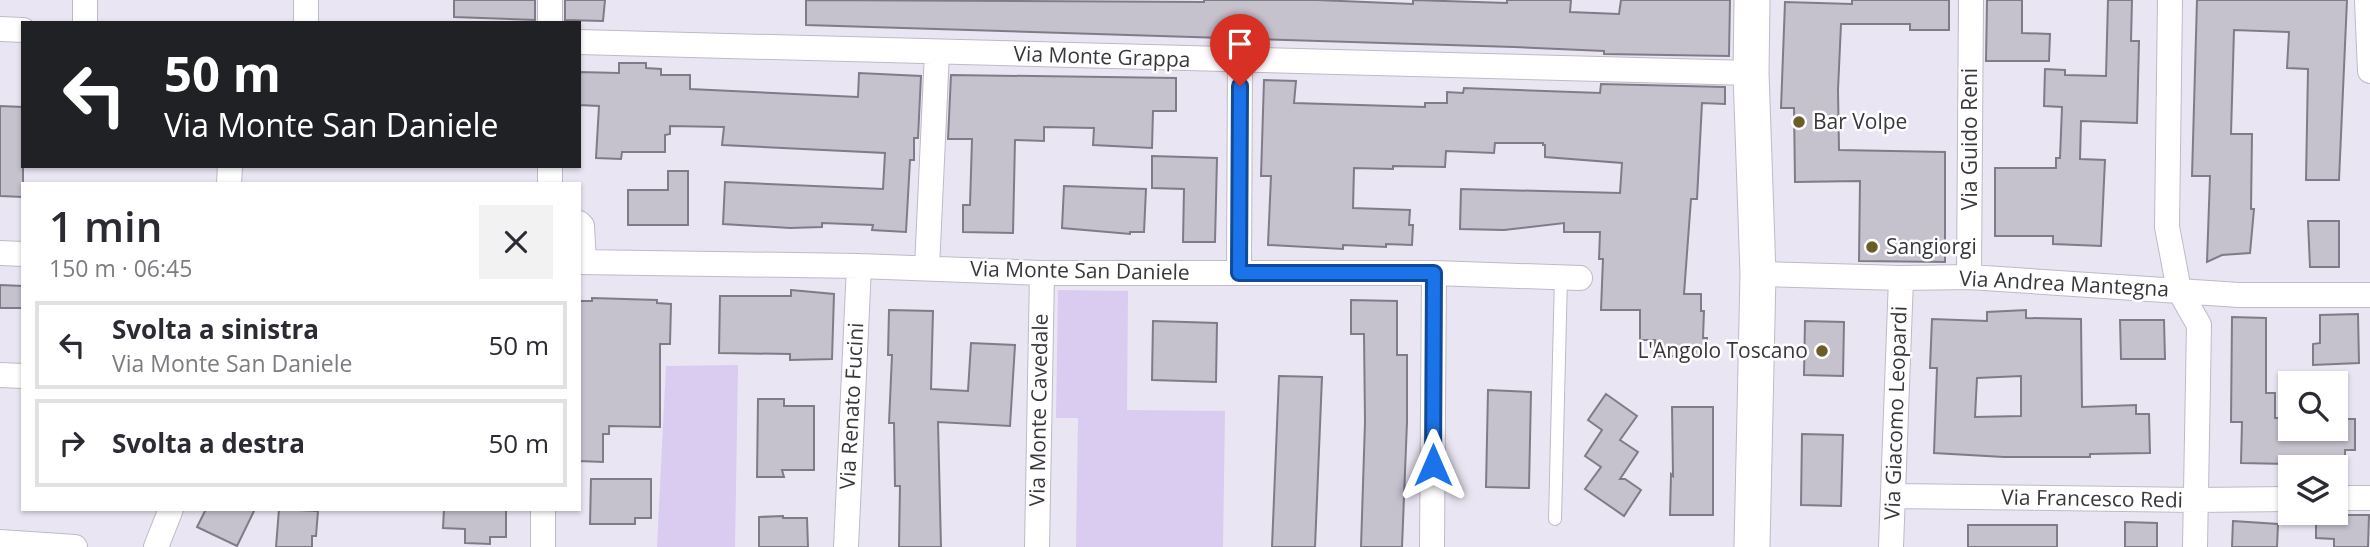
<!DOCTYPE html>
<html lang="it">
<meta charset="utf-8">
<style>
:root{--surface:#fff;--page:#f2f2f3;--text:#2b2b33;--muted:#7c7c81;--line:#e1e1e2}
body{margin:0;font-family:"Open Sans",sans-serif;background:var(--page);color:var(--text);height:100vh;display:flex;flex-direction:column;font-size:26px;white-space:nowrap}
*{box-sizing:border-box;margin:0}
p{font-size:23px;color:var(--muted)}
.icon{flex:none;width:38px;height:38px;fill:none;stroke:currentColor;stroke-width:2;stroke-linecap:round;stroke-linejoin:round}
.map{position:relative;flex:1;overflow:hidden}
.side{position:absolute;left:21px;top:182px;width:560px;height:329px;display:flex;flex-direction:column;background:var(--surface);border-radius:0px;box-shadow:0 2px 5px #0004}
.side>*{flex:none}
.top-card{position:absolute;left:21px;top:21px;width:560px;height:147px;border-radius:0px;box-shadow:0 2px 5px #0004;background:#202124;color:#fff;overflow:hidden}
.fabs{position:absolute;left:2278px;top:371px;display:grid;gap:14px}
.fabs a{display:grid;place-items:center;width:70px;height:70px;border-radius:0px;background:var(--surface);box-shadow:0 2px 5px #0004;font-size:35px}
.pin{position:absolute;display:grid;place-items:center;width:60px;height:60px;color:#fff;margin:-72px -30px;border-radius:50% 50% 50% 0;rotate:-45deg;box-shadow:0 0 7px #0007}
.pin .icon{rotate:45deg}
.me{position:absolute;width:77px;margin:-38px;rotate:0deg;stroke-linejoin:round;filter:drop-shadow(0 0 5px #0008)}
.turn{display:flex;align-items:center;gap:24px;height:147px;padding:0 28px;font-size:32px}
.turn .icon{width:91px;height:91px;stroke-width:2.5}
.turn b{display:block;font-size:49px;line-height:60px}
.round{display:grid;place-items:center;flex:none;width:74px;height:74px;border-radius:0px;background:var(--page)}
.head{display:flex;align-items:center;justify-content:space-between;height:119px;padding:0 28px}
h1{font-size:42px;font-weight:600;line-height:52px}
ul{padding:0;list-style:none}
li{display:flex;align-items:center;gap:21px;height:88px;margin:0 14px 10px;padding:0 14px;border:4px solid var(--line);border-radius:0px}
li div{flex:1}
li b{display:block;font-size:26px}
li em{font-style:normal}
.map>svg:first-child{display:block}
.green{fill:#dacbf0}
.building{fill:#c5c1cd;stroke:#807c87;stroke-width:2;fill-rule:evenodd}
.lines{fill:none;stroke-linecap:round;stroke-linejoin:round}
.lane-casing{stroke:#bebac6;stroke-width:14}
.street-casing{stroke:#bebac6;stroke-width:26}
.secondary-casing{stroke:#bebac6;stroke-width:37}
.lane{stroke:#fff;stroke-width:12}
.street{stroke:#fff;stroke-width:24}
.secondary{stroke:#fff;stroke-width:35}
.route-casing{stroke:#114b97;stroke-width:18}
.route{stroke:#1a73e8;stroke-width:12}
.poi-dot{fill:#6b5d2a;stroke:#fff;stroke-width:2.5}
.labels{text-anchor:middle;stroke-width:5;stroke-linejoin:round;paint-order:stroke}
.street-label{font-size:21px;fill:#39373c;stroke:#fff}
.poi-label{font-size:21px;fill:#39373c;stroke:#fff;text-anchor:start}
</style>
<div class="map">
<svg width="2370" height="547" viewBox="0 0 2370 547">
<rect width="100%" height="100%" fill="#eae5f2"/>
<path class="green" d="M1058,290l70,1 -1,119 98,1 -2,136h-147l2,-129h-22z
M738,365l-3,182h-78l9,-181z"/>
<path class="building" d="M454,0h81v20l-81,-3z
M565,0h40l-2,21 -38,-1z
M806,0l398,2v-2h113l96,4v-4l94,3v-3h64l-1,12 49,2 2,-14h109l-1,56 -125,-2v-3l-90,-4 -708,-22z
M1852,0h97v30h-39v-6h-69l-3,66 1,60 106,2v110l-86,-1 1,-80 -65,1 -1,-74h-13l4,-106 67,2z
M1987,0h35v33l28,1 -1,27h-63z
M2108,0h24l-1,41h8l-2,82 -56,-2 -1,38 25,1 -4,86 -48,-2v-8h-58v-68h61v-10h4l2,-51 -18,-1 1,-37 20,1v5l41,1z
M2197,0h150l-8,180h-33l2,-111 -21,-1 2,-36 -55,-2 -3,104h21l-1,75h3l-4,44 -28,2 -15,7 3,-86h-18z
M619,63h27v5l15,1v6h29v14l168,8 1,-24 62,3 -3,62h-4v22h-4l-4,72 -34,-2 1,-5 -51,-2v4l-32,1 -67,-4 2,-42 158,7 2,-36 -163,-8 2,-18 -54,-1v8l-5,1v17h-43l-1,7 -25,-1 3,-52 -20,-1v-33l40,1z
M951,75l225,3v33h-23l-1,37 -59,-3 1,-17 -50,-1v14l-29,-1 -2,93 -50,-1v-27h7l2,-66h-24z
M1264,80l32,1 -2,22 131,4v-4h22v-11l16,1 1,-5 136,5 1,-9 124,3v17l-23,-1 -5,96h-6l-7,95h17v17h3l-1,27h4v19l-52,-1v-16h-15v-30h-39l2,-51h-4l1,-27h-36v-9l-60,7 -44,-1 1,-40 159,4 2,-30 -77,-6v-12h-2v-2h-48l-1,10 -48,-2 -1,16 -52,-1v3l-39,-1 -1,40 57,2 -1,15h4l-1,20 -26,-1v3l-43,-2v4l-75,-4 3,-69h-10z
M0,106l23,1v90l-23,-1z
M1152,156l65,2 -2,84h-32l1,-53 -32,-1z
M668,171h20v54h-60v-35h40z
M1064,186l82,3 -2,43h-14v2l-68,-6z
M2308,221h31v46h-29z
M0,285l23,1v22h-23z
M791,290l43,4 -2,65 -42,1v-6l-71,-1 1,-57h71z
M592,298l65,2v3l14,1 -1,40h-10v83l-51,-1v8h-6v28l-24,-1v-160h13z
M1351,300l46,1v54h10v67l-5,125h-41l4,-125 -1,-88h-13z
M889,310l44,1 -2,78 37,2 3,-48 44,2 -5,81 -72,-4 3,125h-42l1,-61h-5l-1,-63h-5l3,-68h-4z
M2026,310v8l55,1 1,88 54,-2v9h13l1,39 -60,1v3h-86l-70,-4 3,-85h-7l2,-49 55,2v-9zM2021,376v40l-46,1 2,-39z
M2358,314l1,49 -46,2v-21l7,-1v-28z
M2232,317l34,1v75h9v25h16v11h45v-10h19v31h-10v15l-104,-2 1,-41h-11z
M2120,320h44l1,39h-44z
M1153,321l64,2 -1,59 -64,-2z
M1805,321l39,1 -1,54 -39,-1z
M1279,376l43,1 -7,170h-43z
M1488,390l43,2 -2,96 -43,-1z
M1606,394l31,22 -17,24 18,12 -18,27h5l16,11 -17,26 -39,-27 16,-22 -16,-11 17,-26 -14,-10z
M758,399h26v7h30v64h-32l2,7h-27z
M1672,407h41v108h-43l1,-41 2,2z
M1802,434l41,1 -2,71 -40,-1z
M591,479h60v39h-16v6h-45z
M206,509h49l-18,37 -40,-19z
M279,509l39,2 -2,25h-4v11h-36z
M444,509h62v28h-16v7l-25,-1v-14l-22,-1z
M2316,515h53l-1,32h-34v-8l-18,-1z
M783,516v2h24l1,29h-49v-30z
M2233,521l45,3 -1,23h-45z
M2125,522l32,1v24h-32z
M1968,525h89v22h-89z"/>
<g class="lines">
<g class="lane-casing">
<path id="lane" d="M1555,519l6,-242"/>
</g>
<g class="street-casing">
<path id="street" d="M2170,0l-3,227 12,63 20,35 -4,222
M2367,0l3,71
M85,23v-23
M306,23v-23
M550,23v-23
M0,29l23,1
M579,42l1172,31
M550,166v18
M229,184l1,-18
M579,223l3,3 2,36
M0,253l23,1
M579,262l280,4 183,7h392l146,5
M927,268l10,-216
M1239,273l1,-213
M1758,274l143,4 68,-1 270,18h131
M1969,277l2,-277
M0,375l23,1
M1893,496l303,4 95,-1
M2336,498h34
M0,542l75,5
M156,547l15,-38
M543,547v-38
M846,547l13,-281
M1037,547l5,-274
M1432,547l2,-274
M1891,547l10,-269"/>
</g>
<g class="secondary-casing">
<path id="secondary" d="M1752,547l6,-273 -7,-201 1,-73"/>
</g>
<use href="#lane" class="lane"/>
<use href="#street" class="street"/>
<use href="#secondary" class="secondary"/>
</g>
<g class="lines">
<g class="route-casing">
<path id="route" d="M1240,86l-1,187h195l-1,192"/>
</g>
<use href="#route" class="route"/>
</g>
<g class="poi-dot">
<circle cx="1799" cy="122" r="7"/>
<circle cx="1872" cy="247" r="7"/>
<circle cx="1822" cy="351" r="7"/>
</g>
<g class="labels">
<g class="street-label">
<text transform="translate(1102 57) rotate(2)" y="7">Via Monte Grappa</text>
<text transform="translate(1970 139) rotate(-90)" y="7">Via Guido Reni</text>
<text transform="translate(1080 271) rotate(1)" y="7">Via Monte San Daniele</text>
<text transform="translate(2064 284) rotate(3)" y="7">Via Andrea Mantegna</text>
<text transform="translate(852 406) rotate(-87)" y="7">Via Renato Fucini</text>
<text transform="translate(1039 410) rotate(-89)" y="7">Via Monte Cavedale</text>
<text transform="translate(1896 413) rotate(-88)" y="7">Via Giacomo Leopardi</text>
<text transform="translate(2092 499) rotate(1)" y="7">Via Francesco Redi</text>
</g>
<g class="poi-label">
<text x="1813" y="129">Bar Volpe</text>
<text x="1886" y="254">Sangiorgi</text>
<text x="1808" y="358" text-anchor="end">L'Angolo Toscano</text>
</g>
</g>
</svg>
<div class="fabs">
<a><svg class="icon" aria-label="search" viewBox="0 0 24 24"><circle cx="10" cy="10" r="6"/><path d="M15 15l6 6"/></svg></a>
<a><svg class="icon" aria-label="layers" viewBox="0 0 24 24"><path d="M12 4l9 5-9 5-9-5zM3 14l9 5 9-5"/></svg></a>
</div>
<div class="pin" style="left:1240px;top:86px;background:#d93025"><svg class="icon" aria-label="arrive" viewBox="0 0 24 24"><path d="M6 21V4h12l-3 4 3 4H6"/></svg></div>
<svg class="me" style="left:1433px;top:465px" viewBox="-20 -20 40 40"><path d="M0-17L14 15 0 8-14 15z" fill="#1a73e8" stroke="#fff" stroke-width="4"/></svg>
<div class="top-card">
<div class="turn"><svg class="icon" aria-label="left" viewBox="0 0 24 24"><path d="M17 20v-9H6M10 6l-5 5 5 5"/></svg><div><b>50 m</b>Via Monte San Daniele</div></div>
</div>
<section class="side">
<div class="head"><div><h1>1 min</h1><p>150 m · 06:45</p></div><a class="round"><svg class="icon" aria-label="close" viewBox="0 0 24 24"><path d="M6 6l12 12M18 6L6 18"/></svg></a></div>
<ul>
<li><svg class="icon" aria-label="left" viewBox="0 0 24 24"><path d="M17 20v-9H6M10 6l-5 5 5 5"/></svg><div><b>Svolta a sinistra</b><p>Via Monte San Daniele</p></div><em>50 m</em></li>
<li><svg class="icon" aria-label="right" viewBox="0 0 24 24"><path d="M7 20v-9h11M14 6l5 5-5 5"/></svg><div><b>Svolta a destra</b></div><em>50 m</em></li>
</ul>
</section>
</div>
